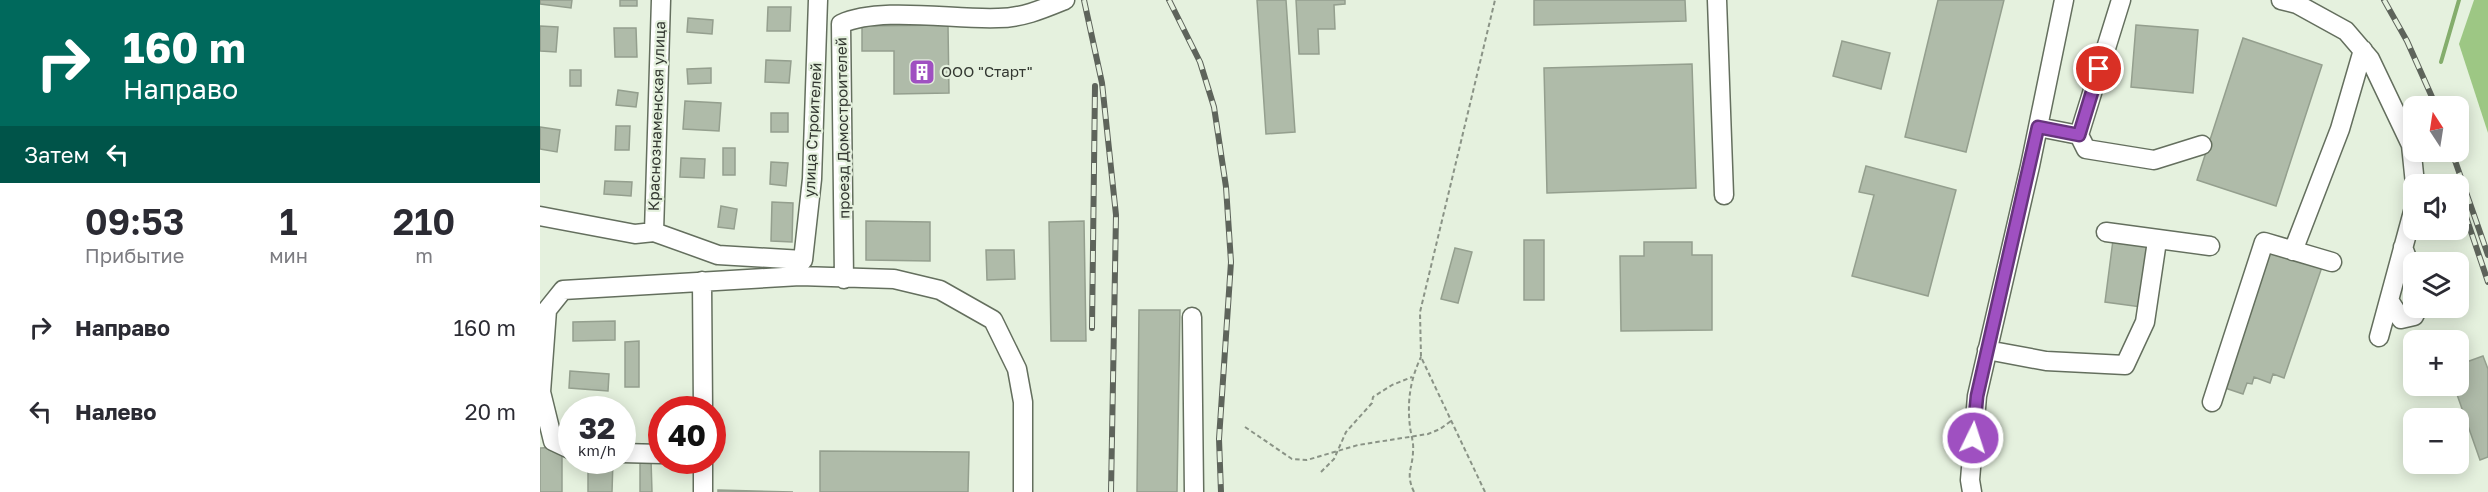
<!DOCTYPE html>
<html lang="ru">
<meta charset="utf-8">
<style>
:root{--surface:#fff;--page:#f2f2f3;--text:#2b2b33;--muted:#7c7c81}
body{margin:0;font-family:"Golos Text",sans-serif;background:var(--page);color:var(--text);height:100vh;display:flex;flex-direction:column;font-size:22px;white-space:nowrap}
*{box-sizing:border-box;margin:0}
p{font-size:20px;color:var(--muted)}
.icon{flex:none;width:33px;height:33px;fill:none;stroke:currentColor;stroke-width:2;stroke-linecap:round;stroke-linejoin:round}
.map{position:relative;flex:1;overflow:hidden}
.panel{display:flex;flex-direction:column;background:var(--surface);width:540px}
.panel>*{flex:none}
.hud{background:#00695c;color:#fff;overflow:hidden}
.needle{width:39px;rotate:348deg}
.tools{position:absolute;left:1863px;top:96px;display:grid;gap:12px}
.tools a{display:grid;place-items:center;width:66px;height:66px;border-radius:12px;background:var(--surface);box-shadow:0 3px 15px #0003;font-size:30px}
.speed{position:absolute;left:18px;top:396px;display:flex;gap:12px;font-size:30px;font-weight:700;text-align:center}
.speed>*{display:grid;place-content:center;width:78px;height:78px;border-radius:50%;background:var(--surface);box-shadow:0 3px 15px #0003;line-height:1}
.speed small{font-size:15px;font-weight:400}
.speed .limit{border:9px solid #d22;background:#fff;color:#111}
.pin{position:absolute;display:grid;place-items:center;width:51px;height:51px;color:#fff;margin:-26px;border:3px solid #fff;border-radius:50%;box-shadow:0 2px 6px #0007}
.me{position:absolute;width:66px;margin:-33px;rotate:4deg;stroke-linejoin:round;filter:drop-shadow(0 0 4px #0008)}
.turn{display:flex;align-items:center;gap:21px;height:126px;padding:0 24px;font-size:27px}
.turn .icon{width:78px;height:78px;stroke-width:2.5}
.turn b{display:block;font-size:42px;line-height:51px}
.then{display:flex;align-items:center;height:57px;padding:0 24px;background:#0003;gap:12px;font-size:22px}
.eta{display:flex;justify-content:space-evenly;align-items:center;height:102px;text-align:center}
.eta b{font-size:36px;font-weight:600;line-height:42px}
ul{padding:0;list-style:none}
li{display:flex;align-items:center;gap:18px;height:84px;padding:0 24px}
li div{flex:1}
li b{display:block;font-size:22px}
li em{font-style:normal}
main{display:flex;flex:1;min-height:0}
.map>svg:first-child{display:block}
.forest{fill:#9dc784}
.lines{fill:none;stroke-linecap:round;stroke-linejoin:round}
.stream{stroke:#84ad6c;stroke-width:4}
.building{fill:#afbba9;stroke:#949f8e;stroke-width:1.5}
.minor-casing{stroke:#646f5e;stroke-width:21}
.path{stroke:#8a9386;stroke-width:2;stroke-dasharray:4.5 3;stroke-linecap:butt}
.minor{stroke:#fff;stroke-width:18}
.rail-casing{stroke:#5e645b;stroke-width:6}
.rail{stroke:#e5f1de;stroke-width:4;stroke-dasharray:11;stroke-linecap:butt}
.route-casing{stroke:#67347d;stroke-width:15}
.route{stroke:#9f50c1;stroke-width:10}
.labels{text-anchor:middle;stroke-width:4.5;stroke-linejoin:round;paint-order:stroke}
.poi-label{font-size:15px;fill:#333831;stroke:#e5f1de;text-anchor:start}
.street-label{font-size:15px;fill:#333831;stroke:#e5f1de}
</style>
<main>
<section class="panel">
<div class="hud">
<div class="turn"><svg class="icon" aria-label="right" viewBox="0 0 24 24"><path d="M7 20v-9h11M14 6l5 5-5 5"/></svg><div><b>160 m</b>Направо</div></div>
<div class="then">Затем<svg class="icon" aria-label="left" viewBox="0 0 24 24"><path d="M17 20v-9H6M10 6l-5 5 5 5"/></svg></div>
</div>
<div class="eta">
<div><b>09:53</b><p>Прибытие</p></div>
<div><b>1</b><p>мин</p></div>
<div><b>210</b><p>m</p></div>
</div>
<ul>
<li><svg class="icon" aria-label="right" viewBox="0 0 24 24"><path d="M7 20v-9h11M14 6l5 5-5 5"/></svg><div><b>Направо</b></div><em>160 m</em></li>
<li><svg class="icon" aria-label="left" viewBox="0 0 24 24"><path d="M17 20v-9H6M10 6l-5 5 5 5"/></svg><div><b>Налево</b></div><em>20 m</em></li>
</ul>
</section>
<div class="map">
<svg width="1948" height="492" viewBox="0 0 1948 492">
<rect width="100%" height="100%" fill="#e5f1de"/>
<path class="forest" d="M1934,0h14v133l-29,-89z"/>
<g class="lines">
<path class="stream" d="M1901,62l18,-62"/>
</g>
<path class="building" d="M0,0h32l-1,8 -31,-4z
M80,0h17v6h-17z
M717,0h29l9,132 -29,2z
M756,0h49v4l-11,1 1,24h-17l1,25h-20z
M994,0h151l1,21 -152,4z
M1398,0h66l-38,152 -61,-15z
M228,7h23l-1,24h-23z
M148,18l25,2 -1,14 -25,-2z
M408,25l1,68 -55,1v-43h-32v-25z
M1596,25l62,5 -5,63 -62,-6z
M0,26l18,1 -2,25 -16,-1z
M74,28h22l1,29h-22z
M1703,38l79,27 -46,141 -79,-26z
M1302,41l48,12 -9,36 -48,-13z
M226,60l25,1 -2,22 -24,-1z
M1152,64l4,124 -149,5 -3,-125z
M171,68v15l-23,1 -1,-15z
M30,70h11v16h-11z
M78,90l20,3 -2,14 -20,-2z
M145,101l36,2 -2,28 -36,-2z
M231,113h17v19h-17z
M76,126h14l-1,24h-14z
M0,127l20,3 -3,22 -17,-3z
M183,148h12v27h-12z
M141,158l24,1 -1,19 -24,-1z
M231,162l17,1 -2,23 -16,-2z
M1326,166l90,24 -28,106 -76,-20 22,-81 -15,-3z
M65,181l27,1 -1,14 -27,-2z
M232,202l21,1 -1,39 -21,-1z
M181,206l16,3 -3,20 -16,-2z
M326,221l64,1v39l-64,-1z
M544,221l2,120h-35l-2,-119z
M984,240h20v60h-20z
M1573,240l36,5 -8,62 -36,-5z
M1104,242h48v13h20v75l-91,1 -1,-75h24z
M1727,246l56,18 -39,114 -11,-4 -3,9 -16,-6 -2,7 -5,-1 -4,11 -24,-8z
M915,248l17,4 -14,51 -17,-4z
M446,250h28l1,29 -28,1z
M599,310h41l-3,182h-40z
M75,321v19l-42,1v-19z
M99,341v46h-14v-45z
M1943,356l5,13v88l-8,3 -26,-74h4v-21z
M30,371l39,3 -1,17 -39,-3z
M22,447v45h-22v-44z
M280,451l149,1 -1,40h-148z
M100,459h11l1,33h-12z
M48,460h25l-1,32h-24z
M178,490l75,2h-75z"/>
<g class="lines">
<g class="minor-casing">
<path id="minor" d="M1177,0l7,195
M1741,0l16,4 49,27 24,28 41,86 4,39
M1498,127l41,8 42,-135
M1539,135l7,14 68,11 48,-15
M0,216l95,18 19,-2 64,23 85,5 9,-81 6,-179
M114,232l7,-232
M1566,232l104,14
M1863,247l11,30
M1753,251l47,-122 23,-79
M304,279l-3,-255c39,-18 113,-4 157,-6 24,0 45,-9 67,-18
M162,281l1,129
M1849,300l12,19 13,-3 4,-8
M652,317l2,175
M1839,337l35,-129
M1447,350l59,11 79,4 20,-43 12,-81
M1672,402l52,-160 68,20
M32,450l-19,-9 -12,-49 6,-82 16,-20 237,-14 94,3 46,11 53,30 24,49 6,33v90
M82,453l40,1
M163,460v32
M1432,492l-2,-12 7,-84 53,-230 34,-166"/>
</g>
<path class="path" d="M705,427l47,32 15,1 51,-15 70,-11 12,-5 11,-8
M781,472l13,-13 12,-27 26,-29 1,-6 19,-12 20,-8
M874,492c-9,-19 -1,-24 -1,-41 1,-8 -2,-16 -3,-24 -3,-25 0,-47 11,-70
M945,492l-64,-135 -1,-45 75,-312"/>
<use href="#minor" class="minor"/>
<g class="rail-casing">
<path id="rail" d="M544,0l18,83 14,132 -5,277
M629,0l31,62 14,45 12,80 5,75 -12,177 2,53
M1844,0l23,41 29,65
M1912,152l36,103
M1918,193l30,89
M552,328l3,-242"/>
</g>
<use href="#rail" class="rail"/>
</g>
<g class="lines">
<g class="route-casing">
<path id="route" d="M1433,438l4,-42 61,-269 41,8 20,-66"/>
</g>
<use href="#route" class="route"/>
</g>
<defs>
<g id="building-square" transform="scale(1.35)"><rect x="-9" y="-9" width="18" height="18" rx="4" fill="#9f50c1" stroke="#e5f1de"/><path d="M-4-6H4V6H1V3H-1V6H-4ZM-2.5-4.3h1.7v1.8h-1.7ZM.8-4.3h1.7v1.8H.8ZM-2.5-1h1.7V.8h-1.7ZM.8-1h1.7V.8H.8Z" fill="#fff"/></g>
</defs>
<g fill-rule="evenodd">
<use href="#building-square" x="382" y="72"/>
</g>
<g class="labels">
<g class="poi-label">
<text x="401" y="77">ООО "Старт"</text>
</g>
<g class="street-label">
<text transform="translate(117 116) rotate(-88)" y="5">Краснознаменская улица</text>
<text transform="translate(303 128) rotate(-91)" y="5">проезд Домостроителей</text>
<text transform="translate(273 130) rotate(-87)" y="5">улица Строителей</text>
</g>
</g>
</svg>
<div class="tools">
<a><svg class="needle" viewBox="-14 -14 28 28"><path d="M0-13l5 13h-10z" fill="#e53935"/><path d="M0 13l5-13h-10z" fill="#7c7c81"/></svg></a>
<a><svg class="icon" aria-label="sound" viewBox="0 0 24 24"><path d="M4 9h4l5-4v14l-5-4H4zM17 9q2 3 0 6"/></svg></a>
<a><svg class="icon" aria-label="layers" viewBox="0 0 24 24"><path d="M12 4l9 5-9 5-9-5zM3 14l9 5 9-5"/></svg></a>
<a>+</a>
<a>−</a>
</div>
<div class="speed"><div>32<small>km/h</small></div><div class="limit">40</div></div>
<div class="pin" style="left:1559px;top:69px;background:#d93025"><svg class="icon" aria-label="arrive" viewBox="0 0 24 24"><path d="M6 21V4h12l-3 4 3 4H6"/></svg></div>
<svg class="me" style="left:1433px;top:438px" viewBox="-20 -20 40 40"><circle r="17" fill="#9f50c1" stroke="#fff" stroke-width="3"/><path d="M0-11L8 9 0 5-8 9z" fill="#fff"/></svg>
</div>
</main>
